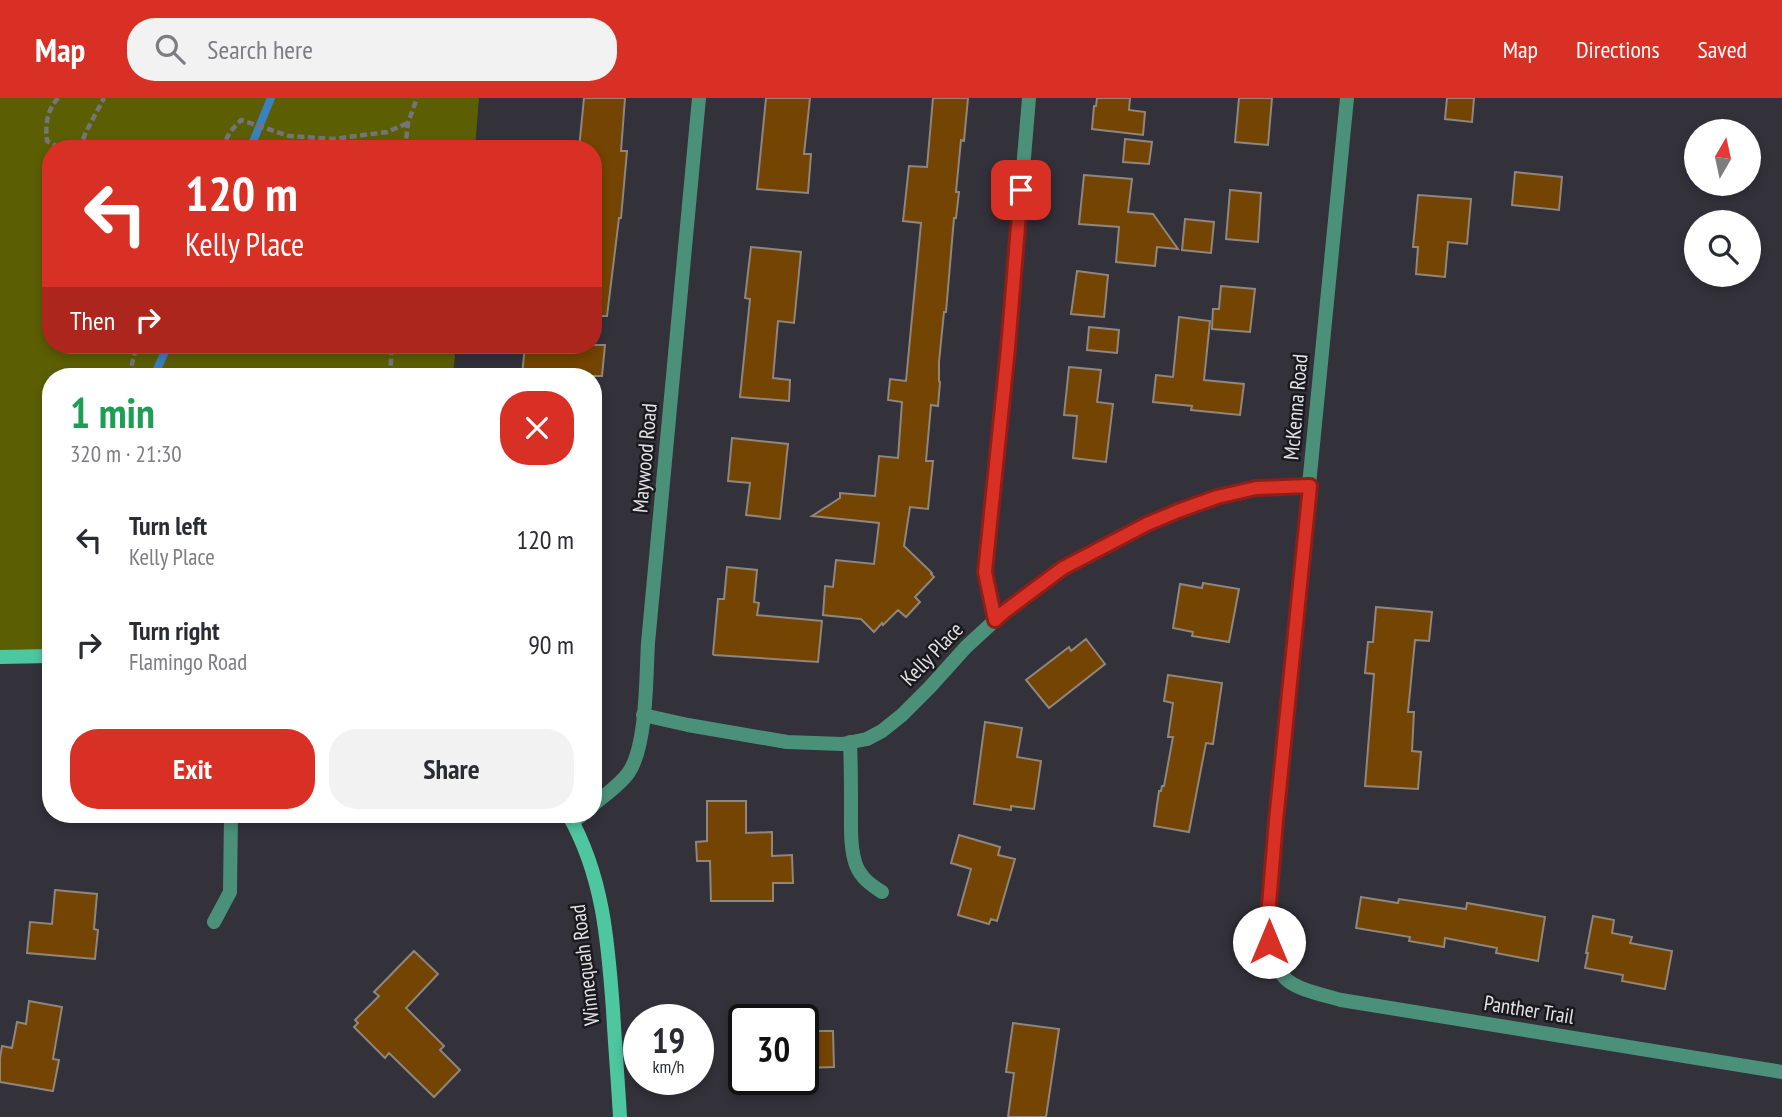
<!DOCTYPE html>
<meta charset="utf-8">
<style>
:root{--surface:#fff;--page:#f2f2f3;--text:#2b2b33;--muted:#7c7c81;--accent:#d93025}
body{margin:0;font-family:"PT Sans Narrow",sans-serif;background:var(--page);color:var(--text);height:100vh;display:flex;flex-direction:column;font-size:26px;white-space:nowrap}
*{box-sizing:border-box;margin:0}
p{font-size:23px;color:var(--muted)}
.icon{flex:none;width:38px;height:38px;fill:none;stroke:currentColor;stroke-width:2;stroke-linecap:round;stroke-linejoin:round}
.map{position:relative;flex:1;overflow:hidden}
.side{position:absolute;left:42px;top:270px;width:560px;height:455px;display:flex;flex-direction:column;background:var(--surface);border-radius:28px;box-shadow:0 4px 10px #0003}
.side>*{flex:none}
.guide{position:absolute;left:42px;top:42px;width:560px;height:214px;border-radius:28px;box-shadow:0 4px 10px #0003;background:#d93025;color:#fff;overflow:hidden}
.needle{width:46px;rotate:9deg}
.fabs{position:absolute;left:1684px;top:21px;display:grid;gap:14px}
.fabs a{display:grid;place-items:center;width:77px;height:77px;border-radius:50%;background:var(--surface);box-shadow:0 4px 10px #0003;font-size:35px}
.speed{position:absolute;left:623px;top:906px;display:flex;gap:14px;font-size:35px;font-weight:700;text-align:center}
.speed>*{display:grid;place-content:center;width:91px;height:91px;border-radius:50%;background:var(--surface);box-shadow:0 4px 10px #0003;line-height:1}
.speed small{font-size:18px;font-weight:400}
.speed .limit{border:4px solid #111;border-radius:10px;background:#fff;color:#111}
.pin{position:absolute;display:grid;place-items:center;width:60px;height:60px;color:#fff;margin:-30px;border-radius:14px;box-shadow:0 4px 10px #0006}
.me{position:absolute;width:77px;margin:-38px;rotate:0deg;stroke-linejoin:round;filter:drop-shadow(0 0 5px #0008)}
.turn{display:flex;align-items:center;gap:24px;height:147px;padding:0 28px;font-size:32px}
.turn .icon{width:91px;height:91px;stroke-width:2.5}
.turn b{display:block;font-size:49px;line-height:60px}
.then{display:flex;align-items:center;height:66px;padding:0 28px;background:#0003;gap:14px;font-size:26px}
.round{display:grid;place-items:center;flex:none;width:74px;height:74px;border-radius:28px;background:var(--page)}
.summary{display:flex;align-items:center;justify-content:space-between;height:119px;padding:0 28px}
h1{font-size:42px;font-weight:800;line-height:52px;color:#1e9e55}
.button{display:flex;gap:14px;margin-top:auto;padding:14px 28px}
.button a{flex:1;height:80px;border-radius:28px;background:var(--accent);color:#fff;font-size:28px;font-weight:800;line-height:80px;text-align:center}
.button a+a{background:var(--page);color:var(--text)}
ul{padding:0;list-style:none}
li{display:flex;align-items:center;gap:21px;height:105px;padding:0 28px}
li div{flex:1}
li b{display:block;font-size:26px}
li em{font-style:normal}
header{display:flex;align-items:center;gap:42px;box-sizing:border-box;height:98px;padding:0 35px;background:var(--accent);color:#fff}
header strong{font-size:33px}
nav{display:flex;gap:38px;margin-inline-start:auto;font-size:24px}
.search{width:490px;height:63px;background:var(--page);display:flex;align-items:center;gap:18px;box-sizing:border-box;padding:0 24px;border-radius:28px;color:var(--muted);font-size:26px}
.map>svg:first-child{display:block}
.green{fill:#5c5e04}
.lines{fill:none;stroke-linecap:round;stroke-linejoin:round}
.stream{stroke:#3a81c0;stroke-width:8}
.building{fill:#734402;stroke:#8f867e;stroke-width:2}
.path{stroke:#75747b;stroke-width:4.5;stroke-dasharray:7 3.5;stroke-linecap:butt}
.street{stroke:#4b9179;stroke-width:14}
.secondary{stroke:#4ec6a0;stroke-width:14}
.route-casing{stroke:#8d1f18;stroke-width:18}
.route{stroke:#d93025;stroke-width:12}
.labels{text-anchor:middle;stroke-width:5;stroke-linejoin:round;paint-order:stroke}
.street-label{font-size:21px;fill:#e3e2e8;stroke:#1a1a1e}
</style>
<header>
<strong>Map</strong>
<div class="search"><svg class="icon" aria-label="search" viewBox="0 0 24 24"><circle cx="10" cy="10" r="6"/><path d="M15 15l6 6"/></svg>Search here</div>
<nav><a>Map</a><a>Directions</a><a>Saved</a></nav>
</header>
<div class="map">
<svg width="1782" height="1019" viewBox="0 0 1782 1019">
<rect width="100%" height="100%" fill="#33313a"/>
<path class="green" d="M0,0h479l-4,51h-424v196h405l-3,31h-402v280l-51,1z"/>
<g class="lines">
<path class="stream" d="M250,51l21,-51
M154,278l14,-31"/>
</g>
<path class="building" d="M584,0h41l-4,53h6l-6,67h-2l-12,98h-14v-167h-14z
M766,0h44l-6,56h7l-3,39 -51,-4z
M933,0h35l-4,43 -3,-1 -5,52h3l-3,26h-2l-8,94h-2l-5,50v19l1,1 -2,24 -7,-1 -5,56h7l-5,48 -18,-2 -6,39 28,27 -1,1 3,3 -19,20 5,5 -14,15 -8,-7 -15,15 -1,-2 -8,9 -13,-13 -38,-4 2,-29 8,1 3,-27 38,4 5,-41 -67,-7 28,-18v-5l35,3 4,-40 19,2 4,-56 -14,-2 2,-21 16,2 15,-158 -18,-2 6,-55 18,1z
M1097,0h33l-1,12 16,2 -2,23 -51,-6 2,-23h2z
M1239,0h33l-4,47 -33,-3z
M1447,0h27l-2,24 -27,-3z
M1125,41l27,3 -3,22 -26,-2z
M1515,74l47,5 -3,33 -47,-5z
M1084,77l48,4 -4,33 25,2 25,35 -21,-2 -2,19 -39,-4 3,-35 -40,-3z
M1230,92l31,3 -3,49 -32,-3z
M1418,97l53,4 -4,45 -19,-2 -3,35 -29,-3 2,-27h-5z
M1185,121l29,3 -3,31 -29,-3z
M751,149l50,5 -7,71 -16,-2 -5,57 17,2 -1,21 -49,-4 10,-98 -5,-1z
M1077,173l31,4 -4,42 -33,-3z
M1221,188l34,3 -5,43 -38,-3 1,-20h6z
M1179,219l31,4 -6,59 40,4 -4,31 -49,-5 1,-4 -39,-4 3,-27 17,2z
M1089,229l30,3 -2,23 -30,-3z
M525,247h80l-3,31h-80z
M1069,269l32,3 -4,32 16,2 -7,58 -33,-4 4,-42 -13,-1z
M732,340l56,6 -8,75 -34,-4 4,-32 -22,-2z
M727,469l30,3 -3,32 5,1 -2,12 65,6 -4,41 -104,-7 -1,-1 5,-55h6z
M1203,485l36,6 -10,53 -37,-6 1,-4 -20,-4 7,-44 22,4z
M1376,509l56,5 -3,29 -14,-1 -7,72h6l-2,39 9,1 -3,37 -53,-3 9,-112 -9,-1 3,-31h5z
M1086,541l19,25 -56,44 -23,-28 43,-33 2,4z
M1168,577l54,8 -9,61 -7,-1 -17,89 -35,-6 5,-35h2l1,-5h2l9,-49h-5l5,-34 -9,-2z
M985,624l37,6 -5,29 24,4 -7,48 -23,-3v4l-37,-6z
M707,703h39v32l26,-1v24l20,-1 1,28h-20v18h-62l-1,-40h-13l-1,-19 11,-1z
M959,737l41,12 -2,8 17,4 -18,62 -6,-2 -2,5 -31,-9 13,-46 -20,-6z
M55,792l42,4 -3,35 4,1 -3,29 -68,-6 3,-31 22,2z
M1361,799l37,6 1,-4 67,10 1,-6 78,14 -7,44 -42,-8 1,-5 -52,-10 -1,9 -35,-6 1,-4 -54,-9z
M1593,818l21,4 -2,13 20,4 -2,6 42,8 -7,38 -43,-8 1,-6 -38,-7 3,-15h-2z
M414,853l24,23 -32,34 38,38 -4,4 20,20 -26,27 -45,-44 -4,5 -31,-31 4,-4 -3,-3 24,-24 -5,-4z
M29,903l33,6 -9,52 6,1 -6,31 -53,-9v-24l2,-12 10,2 5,-26 9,2z
M1013,925l46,6 -13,88h-38l6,-44 -8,-1z
M803,933h30l1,36 -30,1z"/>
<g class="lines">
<path class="path" d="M58,0c-11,13 -13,26 -11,43l15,8
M79,51l7,-17 18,-34
M221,51l9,-17 11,-12 48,16 44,3 54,-7 21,-9
M405,51l3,-26 9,-25
M129,278l6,-24 4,-7
M390,278l2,-31"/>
<path class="street" d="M1347,0l-71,723c-2,32 -14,114 -3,140 3,5 9,14 13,18 11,11 39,16 55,21l441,72
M995,522l-10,-48 23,-224 21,-250
M643,617l45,10 99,17 55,2 25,-5 15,-8 20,-16 28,-28 36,-40 38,-35 59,-44 84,-44 31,-13 39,-14 39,-9 53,-1
M850,644c1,23 1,45 1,67 0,18 -1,39 5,56 5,13 15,20 26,27
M593,707c12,-10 28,-21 36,-33 18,-27 17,-96 19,-129l51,-545
M573,724l10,-8
M214,824l16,-30 1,-78"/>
<path class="secondary" d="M0,559l51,-1
M568,716c35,61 40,127 45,196 2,36 5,71 7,107"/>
</g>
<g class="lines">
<g class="route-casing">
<path id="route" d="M1021,92l-13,158 -23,224 10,48 9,-8 59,-44 84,-44 31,-13 39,-14 39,-9 54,-2 -34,335 -7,84v37"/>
</g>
<use href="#route" class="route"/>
</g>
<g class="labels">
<g class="street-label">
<text transform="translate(1296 309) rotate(-85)" y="7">McKenna Road</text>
<text transform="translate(645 360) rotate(-85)" y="7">Maywood Road</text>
<text transform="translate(932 556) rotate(-46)" y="7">Kelly Place</text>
<text transform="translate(585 867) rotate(-97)" y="7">Winnequah Road</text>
<text transform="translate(1529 912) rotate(9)" y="7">Panther Trail</text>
</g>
</g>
</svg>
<div class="fabs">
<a><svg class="needle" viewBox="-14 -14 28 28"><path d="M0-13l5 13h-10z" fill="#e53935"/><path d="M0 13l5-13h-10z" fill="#7c7c81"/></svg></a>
<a><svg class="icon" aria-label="search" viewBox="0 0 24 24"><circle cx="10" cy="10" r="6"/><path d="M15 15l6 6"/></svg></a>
</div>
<div class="speed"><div>19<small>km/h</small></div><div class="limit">30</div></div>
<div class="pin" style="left:1021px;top:92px;background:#d93025"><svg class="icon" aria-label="arrive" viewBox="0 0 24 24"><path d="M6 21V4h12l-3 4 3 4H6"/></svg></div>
<svg class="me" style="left:1269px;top:844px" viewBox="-20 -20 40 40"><circle r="19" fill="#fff"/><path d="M0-13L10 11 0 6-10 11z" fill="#d93025"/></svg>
<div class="guide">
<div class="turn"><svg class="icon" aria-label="left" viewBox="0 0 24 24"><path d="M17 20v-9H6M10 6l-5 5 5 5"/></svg><div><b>120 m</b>Kelly Place</div></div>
<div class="then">Then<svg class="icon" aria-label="right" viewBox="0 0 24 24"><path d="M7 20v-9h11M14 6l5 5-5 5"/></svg></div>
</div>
<section class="side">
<div class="summary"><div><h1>1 min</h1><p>320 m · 21:30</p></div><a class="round" style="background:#d93025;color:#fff"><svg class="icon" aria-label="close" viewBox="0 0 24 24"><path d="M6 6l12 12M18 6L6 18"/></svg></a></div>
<ul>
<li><svg class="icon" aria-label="left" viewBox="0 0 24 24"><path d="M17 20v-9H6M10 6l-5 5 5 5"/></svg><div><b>Turn left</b><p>Kelly Place</p></div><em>120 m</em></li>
<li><svg class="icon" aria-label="right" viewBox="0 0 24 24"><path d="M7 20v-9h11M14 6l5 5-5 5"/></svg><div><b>Turn right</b><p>Flamingo Road</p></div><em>90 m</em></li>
</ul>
<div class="button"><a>Exit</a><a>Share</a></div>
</section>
</div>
